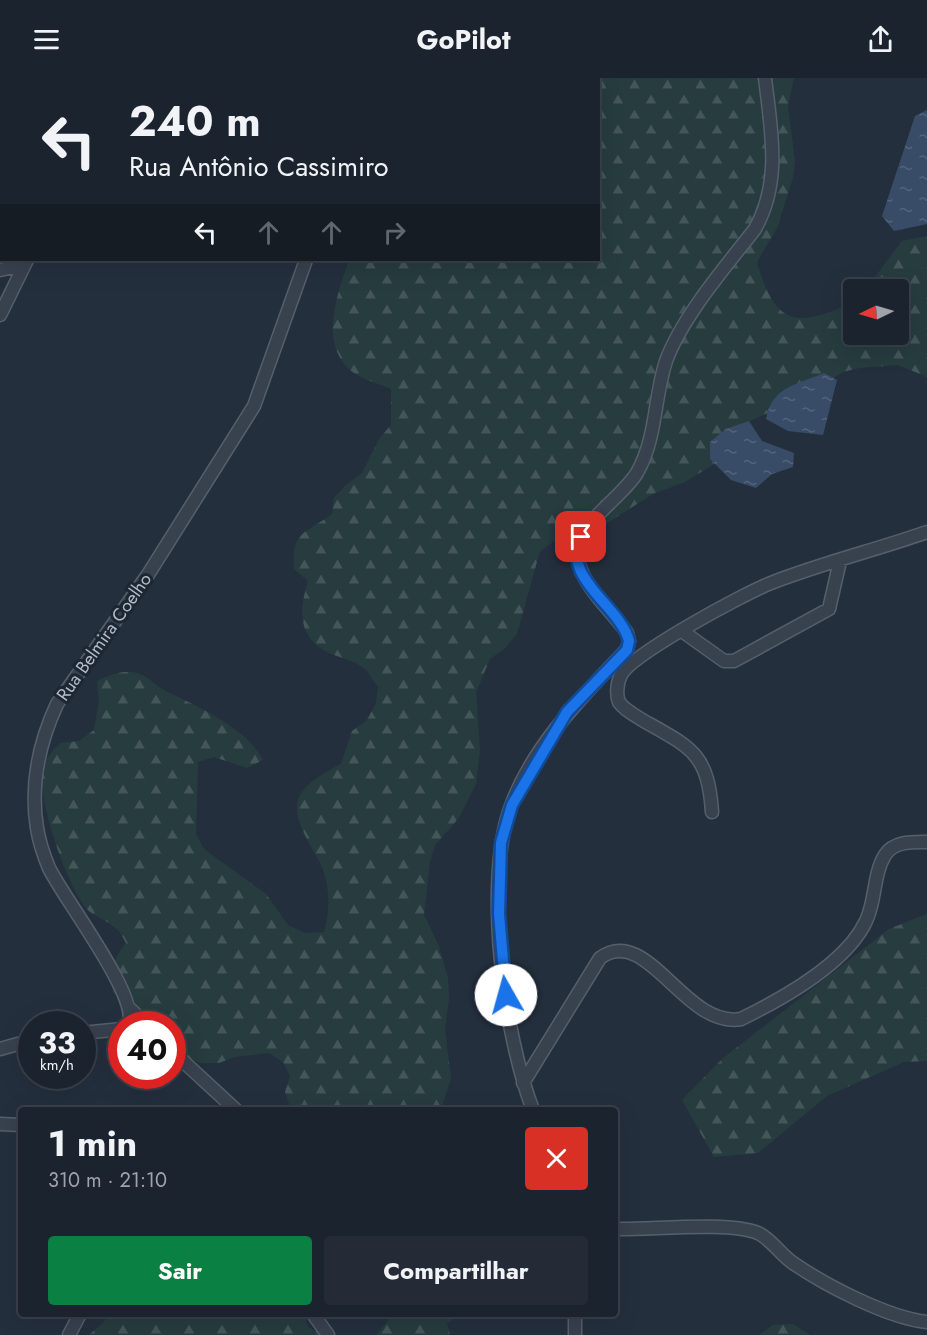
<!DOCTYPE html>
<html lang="pt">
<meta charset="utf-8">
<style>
:root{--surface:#1b232e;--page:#242b36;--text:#f1f3f6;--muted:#a0a4aa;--line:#39404a;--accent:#0b8043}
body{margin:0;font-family:Jost,sans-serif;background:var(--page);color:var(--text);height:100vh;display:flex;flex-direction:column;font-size:22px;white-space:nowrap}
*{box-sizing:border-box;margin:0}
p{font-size:20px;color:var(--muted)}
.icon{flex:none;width:33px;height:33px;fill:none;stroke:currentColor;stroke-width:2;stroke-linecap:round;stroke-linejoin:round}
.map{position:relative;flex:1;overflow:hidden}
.sheet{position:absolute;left:18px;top:1029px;width:600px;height:210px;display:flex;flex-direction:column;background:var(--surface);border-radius:6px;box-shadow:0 6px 24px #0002,0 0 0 2px var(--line)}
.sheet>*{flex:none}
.banner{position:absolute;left:0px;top:0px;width:600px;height:183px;box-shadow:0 6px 24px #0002,0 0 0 2px var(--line);background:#1b232e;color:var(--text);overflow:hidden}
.needle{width:39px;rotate:265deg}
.fabs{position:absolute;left:843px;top:201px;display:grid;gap:12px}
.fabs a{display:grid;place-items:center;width:66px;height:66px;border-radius:6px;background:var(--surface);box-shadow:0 6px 24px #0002,0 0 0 2px var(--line);font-size:30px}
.speed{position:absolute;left:18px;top:933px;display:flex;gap:12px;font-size:30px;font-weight:700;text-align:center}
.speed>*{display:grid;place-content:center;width:78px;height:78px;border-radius:50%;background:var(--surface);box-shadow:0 6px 24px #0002,0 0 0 2px var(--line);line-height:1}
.speed small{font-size:15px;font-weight:400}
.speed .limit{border:9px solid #d22;background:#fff;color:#111}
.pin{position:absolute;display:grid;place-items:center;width:51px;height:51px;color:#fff;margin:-26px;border-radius:12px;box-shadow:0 3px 9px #0006}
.me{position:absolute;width:66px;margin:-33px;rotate:353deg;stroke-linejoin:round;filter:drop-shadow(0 0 4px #0008)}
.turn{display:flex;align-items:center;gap:21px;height:126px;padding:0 30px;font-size:27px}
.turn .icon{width:78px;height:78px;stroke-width:2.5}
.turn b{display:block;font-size:42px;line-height:51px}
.lanes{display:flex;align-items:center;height:57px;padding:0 30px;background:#0003;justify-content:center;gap:30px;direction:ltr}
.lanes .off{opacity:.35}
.round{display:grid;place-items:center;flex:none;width:63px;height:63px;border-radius:6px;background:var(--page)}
.summary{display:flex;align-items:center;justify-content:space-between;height:102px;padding:0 30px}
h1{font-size:36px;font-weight:700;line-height:45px}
.button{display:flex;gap:12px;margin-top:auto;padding:12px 30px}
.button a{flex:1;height:69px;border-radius:6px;background:var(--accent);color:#fff;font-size:24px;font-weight:700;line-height:69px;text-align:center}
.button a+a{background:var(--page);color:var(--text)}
header{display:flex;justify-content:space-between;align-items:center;height:78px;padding:0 30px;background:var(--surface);font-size:27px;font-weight:700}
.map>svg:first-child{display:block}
.forest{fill:url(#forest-firs)}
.water{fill:url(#water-ripples)}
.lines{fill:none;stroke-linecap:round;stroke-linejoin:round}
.minor-casing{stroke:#565f6c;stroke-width:15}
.minor{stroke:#38414e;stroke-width:12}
.route-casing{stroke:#114b97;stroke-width:15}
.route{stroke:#1a73e8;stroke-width:10}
.labels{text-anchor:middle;stroke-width:6;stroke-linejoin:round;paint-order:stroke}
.street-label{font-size:18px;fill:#b4bcc9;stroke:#1d2633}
</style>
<header><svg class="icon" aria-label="menu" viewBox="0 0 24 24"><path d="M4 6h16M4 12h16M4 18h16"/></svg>GoPilot<svg class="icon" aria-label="share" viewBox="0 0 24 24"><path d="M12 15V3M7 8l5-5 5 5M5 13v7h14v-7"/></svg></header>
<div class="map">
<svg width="927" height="1257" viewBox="0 0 927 1257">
<defs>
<pattern id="forest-firs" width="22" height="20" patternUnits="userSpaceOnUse" patternTransform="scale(1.5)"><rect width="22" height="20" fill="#263c3f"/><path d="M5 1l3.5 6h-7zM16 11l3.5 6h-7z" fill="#435659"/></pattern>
<pattern id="water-ripples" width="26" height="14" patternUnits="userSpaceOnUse" patternTransform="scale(1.5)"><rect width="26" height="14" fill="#394c67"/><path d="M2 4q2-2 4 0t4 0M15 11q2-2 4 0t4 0" fill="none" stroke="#53647b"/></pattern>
</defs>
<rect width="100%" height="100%" fill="#242f3e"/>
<path class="forest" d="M479,0h315l-6,28 7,55 -2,17 -16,50 -20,34c18,64 40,67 96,40l1,32h44v-44l-32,-1 36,-48 25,-5v141l-29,-12 -39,3 -16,4 -62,38 -16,4 -32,15 -17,34 -31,19 -32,12 -46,29 -51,17 -16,11 -23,83 -12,14 -15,11 -14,33 4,59 -4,33 -17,34 -24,27 -5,17 -6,53 15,31 9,32 1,19 -4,33 6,48 -10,32h-150l-6,-18 5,-16 -7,-14 -14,-9 -34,4 -16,6h-17l-29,-9 -1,-30h-27l-32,-32c-2,-19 0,-35 13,-49 -3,-5 -6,-12 -11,-15 -9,-9 -22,-11 -30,-21 -19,-25 -45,-101 -43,-132 1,-14 9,-23 18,-32l19,-2 15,-11 5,-29 -2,-20c11,-5 23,-10 35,-9 15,2 21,12 32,18 32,16 82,37 99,70l-16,8 -33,-11 -16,5 -2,72 8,15 62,45 22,31 17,8 19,-1c7,-23 6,-52 -6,-73 -29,-50 -34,-66 23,-95l11,-33 15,-11 9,-17 2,-16c-4,-5 -7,-11 -11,-16 -9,-9 -22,-12 -33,-16 -36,-14 -36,-42 -26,-74l-14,-12c-3,-38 11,-35 38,-55l2,-16 13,-14 15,-11 17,-34 12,-14v-36c-10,-5 -24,-8 -34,-14 -41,-26 -20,-80 -8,-115h249v-180l-121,-1z
M927,836v147l-23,1 -77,34 -69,57 -44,4 -32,-57 40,-41 167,-130z
M112,1236h192l4,13 16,8h-235z
M388,1236h76l-17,9 3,12h-74l12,-14z
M793,1246l17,11h-51l14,-10z"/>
<path class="water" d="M927,32v114l-33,7 -12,-15 33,-100z
M824,295l13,7 -14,55 -35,-4 -22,-12c6,-33 31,-34 58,-46z
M749,343l13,20 32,12 -1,14 -21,7 -16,14 -25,-8 -21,-21v-17l16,-13z"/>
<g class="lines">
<g class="minor-casing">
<path id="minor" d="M112,2v-2
M455,2l2,-2
M0,192l24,-5
M0,237l27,-55
M682,553l42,30h10l95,-52 11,-48
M712,734c-4,-58 -20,-64 -68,-91 -8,-5 -20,-11 -25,-19 -3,-7 -2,-20 2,-27 11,-21 124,-82 150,-92 51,-20 105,-33 156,-51
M130,931l16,15
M128,946c14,-24 -66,-128 -79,-156 -5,-12 -10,-27 -12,-40 -7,-43 2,-85 20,-124l92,-131 105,-167 52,-146
M82,955l40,-4
M0,971l32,-9
M172,973l64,59
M523,1005l77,-125c47,-35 85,71 141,61 41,-20 105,-55 125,-98 10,-20 7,-47 19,-66 9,-14 27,-13 42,-13
M533,1032c-29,-75 -50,-229 -22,-304 22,-61 73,-111 116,-157l2,-8 -2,-8c-17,-25 -51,-51 -50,-84 0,-24 49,-55 61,-78 19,-35 16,-74 28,-110 16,-44 60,-95 89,-132 27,-48 16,-99 10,-151
M0,1046l21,1
M615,1151c37,1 112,-8 143,4 13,6 23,22 35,30 32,22 95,55 134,59
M313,1236l15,21
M575,1236v21
M69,1257l11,-21"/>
</g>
<use href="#minor" class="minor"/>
</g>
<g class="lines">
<g class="route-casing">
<path id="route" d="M506,917l-7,-81 2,-71 11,-38 55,-93 60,-62 2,-9c-8,-34 -69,-64 -48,-104"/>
</g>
<use href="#route" class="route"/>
</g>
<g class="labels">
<g class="street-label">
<text transform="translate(104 559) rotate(-55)" y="6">Rua Belmira Coelho</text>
</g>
</g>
</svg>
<div class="fabs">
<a><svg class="needle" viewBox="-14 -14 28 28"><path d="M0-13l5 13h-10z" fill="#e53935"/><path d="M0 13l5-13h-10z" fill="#a0a4aa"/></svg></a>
</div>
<div class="speed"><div>33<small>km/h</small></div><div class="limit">40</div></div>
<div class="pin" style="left:581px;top:459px;background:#d93025"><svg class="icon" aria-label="arrive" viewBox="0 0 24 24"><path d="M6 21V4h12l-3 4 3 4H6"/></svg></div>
<svg class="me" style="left:506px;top:917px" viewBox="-20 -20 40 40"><circle r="19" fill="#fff"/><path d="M0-13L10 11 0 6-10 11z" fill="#1a73e8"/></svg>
<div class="banner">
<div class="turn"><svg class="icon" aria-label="left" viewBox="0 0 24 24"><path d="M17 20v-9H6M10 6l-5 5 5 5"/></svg><div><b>240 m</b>Rua Antônio Cassimiro</div></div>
<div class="lanes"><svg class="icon" aria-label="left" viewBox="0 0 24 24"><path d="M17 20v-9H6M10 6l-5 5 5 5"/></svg><svg class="icon off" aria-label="ahead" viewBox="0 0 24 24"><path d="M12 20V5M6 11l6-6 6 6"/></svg><svg class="icon off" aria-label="ahead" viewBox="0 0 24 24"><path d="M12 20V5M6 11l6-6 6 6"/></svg><svg class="icon off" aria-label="right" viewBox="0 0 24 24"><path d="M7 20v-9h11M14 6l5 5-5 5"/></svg></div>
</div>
<section class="sheet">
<div class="summary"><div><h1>1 min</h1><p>310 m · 21:10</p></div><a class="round" style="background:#d93025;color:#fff"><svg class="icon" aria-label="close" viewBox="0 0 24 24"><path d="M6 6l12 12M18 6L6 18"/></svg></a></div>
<div class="button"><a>Sair</a><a>Compartilhar</a></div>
</section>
</div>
